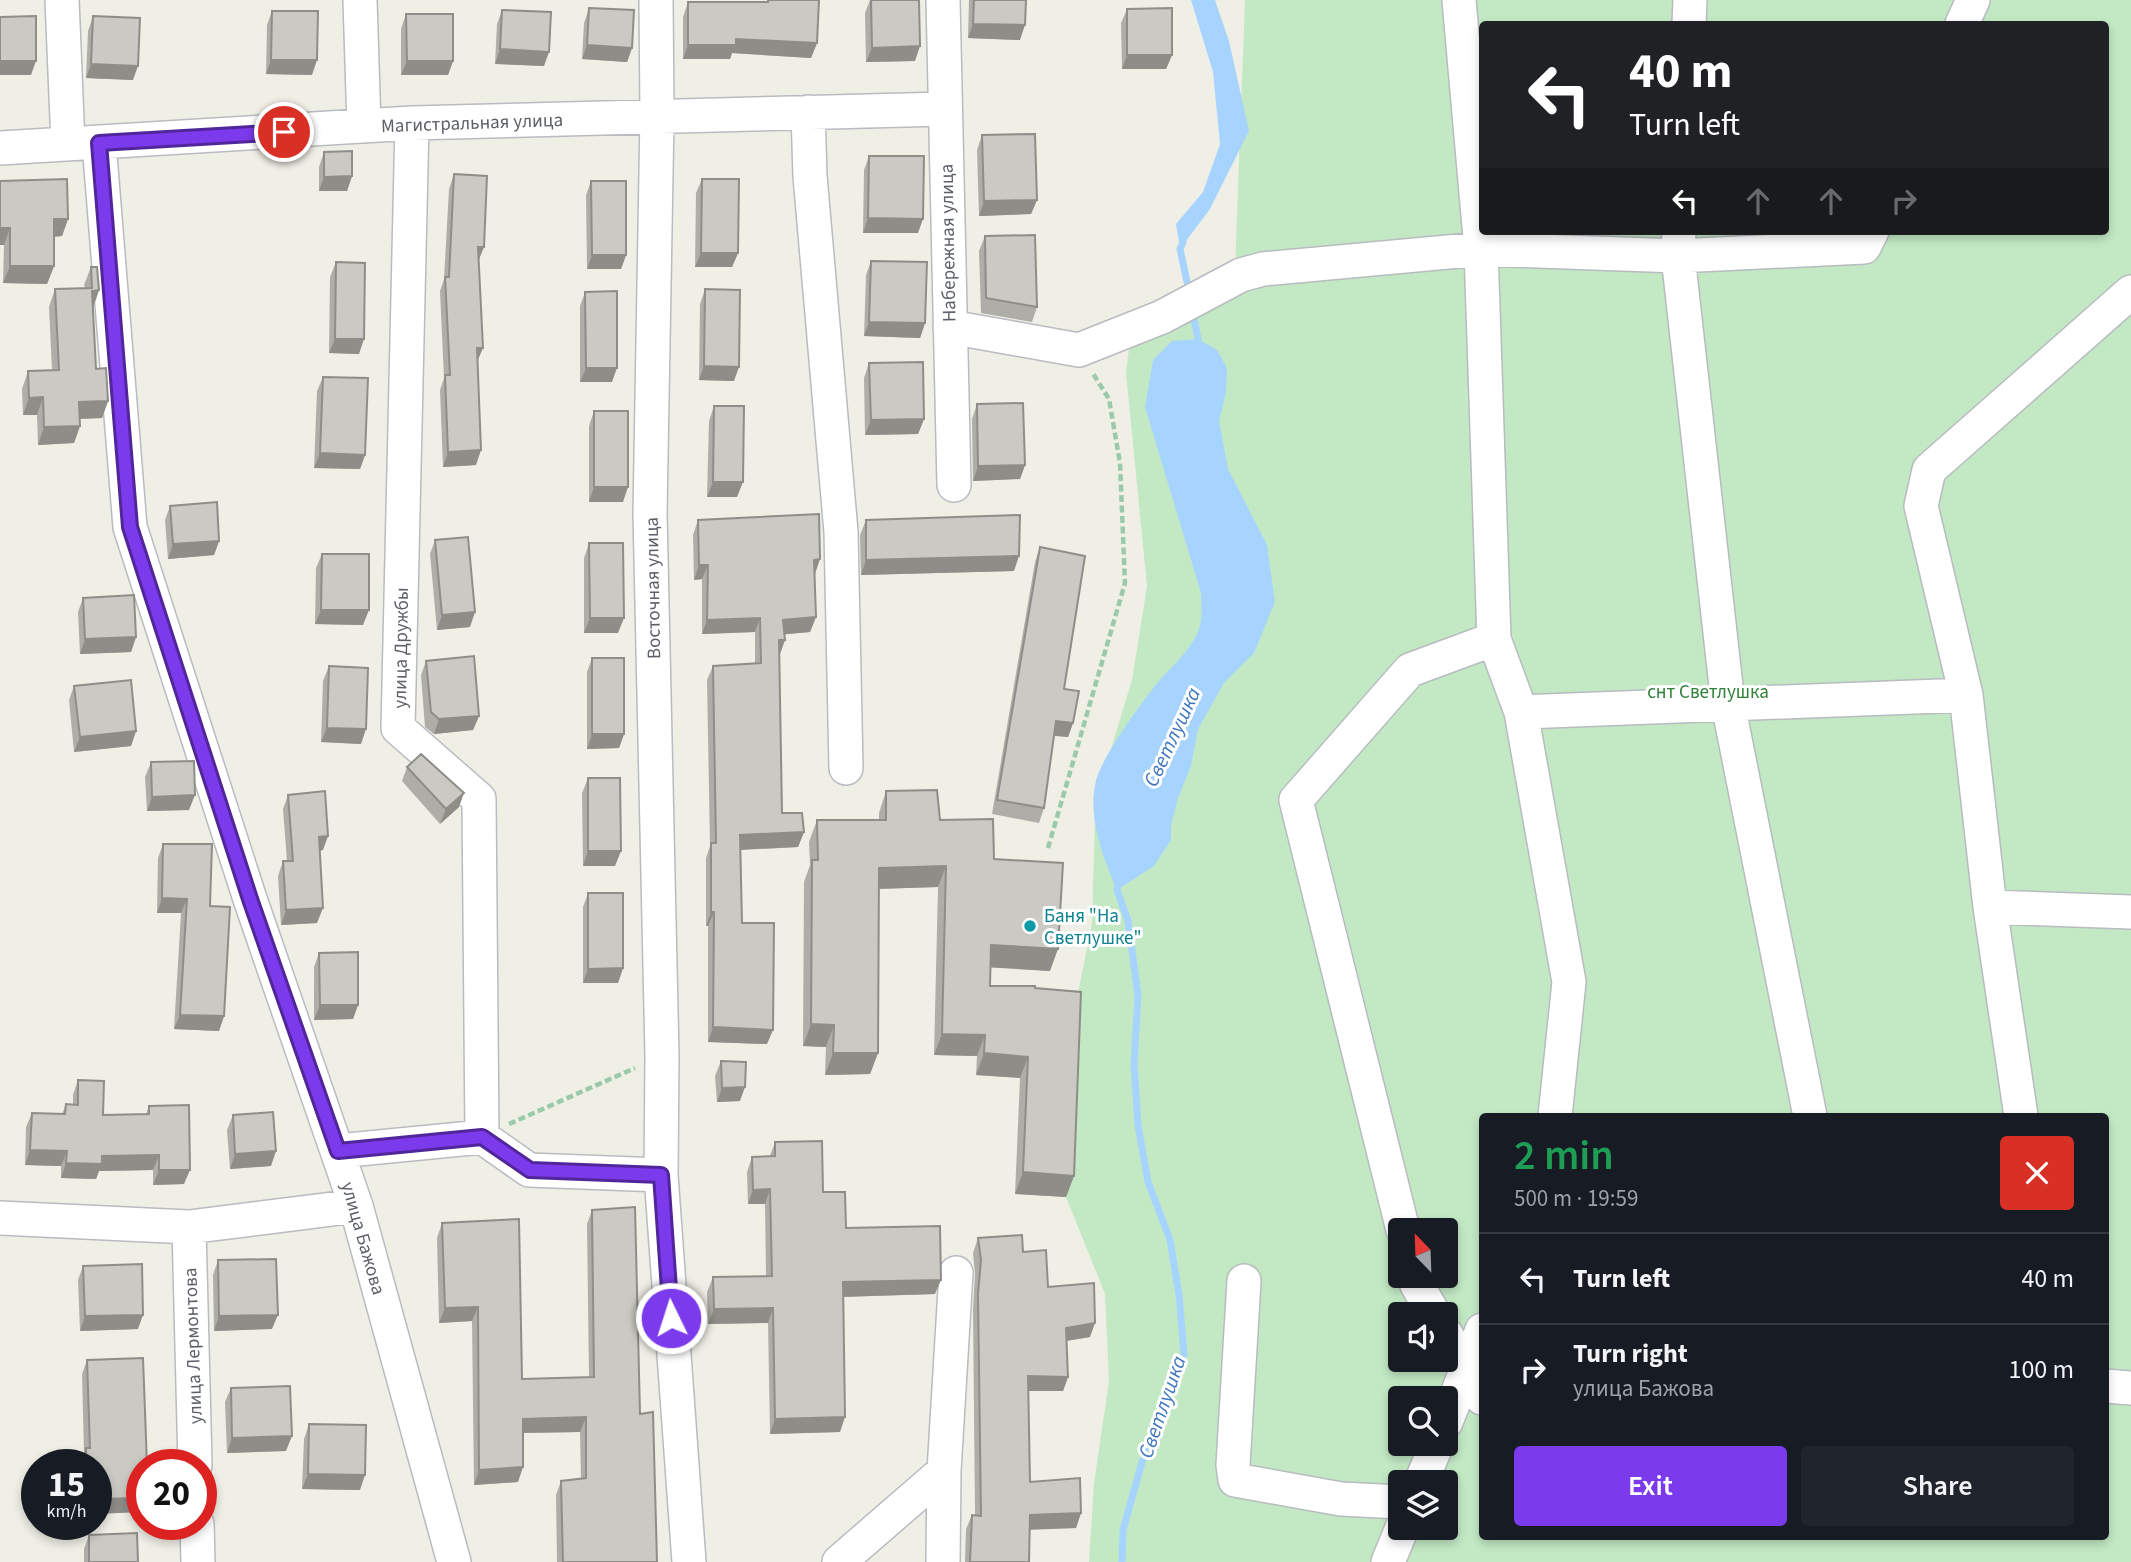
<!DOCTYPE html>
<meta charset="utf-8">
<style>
:root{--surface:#171b24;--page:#20242c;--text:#f1f3f6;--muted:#9ea1a6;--line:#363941;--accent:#7c3aed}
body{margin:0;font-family:"Source Sans 3",sans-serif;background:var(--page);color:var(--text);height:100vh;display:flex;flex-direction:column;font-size:26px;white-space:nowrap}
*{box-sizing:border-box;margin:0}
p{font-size:23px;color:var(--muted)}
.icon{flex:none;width:38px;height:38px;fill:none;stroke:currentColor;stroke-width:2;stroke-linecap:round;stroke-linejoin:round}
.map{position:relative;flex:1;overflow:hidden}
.details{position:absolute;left:1479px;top:1113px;width:630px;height:427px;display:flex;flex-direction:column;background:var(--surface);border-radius:7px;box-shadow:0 4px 10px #0003}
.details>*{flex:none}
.hud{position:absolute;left:1479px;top:21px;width:630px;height:214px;border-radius:7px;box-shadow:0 4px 10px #0003;background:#202124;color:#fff;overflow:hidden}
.needle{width:46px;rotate:337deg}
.controls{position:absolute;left:1388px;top:1218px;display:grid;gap:14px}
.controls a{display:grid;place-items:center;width:70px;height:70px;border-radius:7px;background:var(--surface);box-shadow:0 4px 10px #0003;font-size:35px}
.speed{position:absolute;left:21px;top:1449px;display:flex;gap:14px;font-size:35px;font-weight:700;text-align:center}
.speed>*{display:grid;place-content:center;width:91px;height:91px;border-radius:50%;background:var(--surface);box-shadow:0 4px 10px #0003;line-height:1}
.speed small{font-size:18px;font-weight:400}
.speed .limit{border:10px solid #d22;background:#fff;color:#111}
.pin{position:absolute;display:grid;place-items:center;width:60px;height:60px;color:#fff;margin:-30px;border:4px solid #fff;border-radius:50%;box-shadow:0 2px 7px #0007}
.me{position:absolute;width:77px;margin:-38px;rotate:356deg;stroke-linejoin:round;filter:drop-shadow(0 0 5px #0008)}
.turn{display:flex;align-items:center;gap:24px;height:147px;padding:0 35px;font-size:32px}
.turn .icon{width:91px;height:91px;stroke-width:2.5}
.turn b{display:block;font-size:49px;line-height:60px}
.lanes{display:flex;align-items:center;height:66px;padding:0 35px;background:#0003;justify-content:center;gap:35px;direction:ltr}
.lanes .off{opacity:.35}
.round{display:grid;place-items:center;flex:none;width:74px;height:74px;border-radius:7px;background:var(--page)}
.headline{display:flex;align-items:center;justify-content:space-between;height:119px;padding:0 35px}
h1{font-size:42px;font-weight:600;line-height:52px;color:#1e9e55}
.button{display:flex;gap:14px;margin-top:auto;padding:14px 35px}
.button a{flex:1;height:80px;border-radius:7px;background:var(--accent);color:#fff;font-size:28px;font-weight:600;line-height:80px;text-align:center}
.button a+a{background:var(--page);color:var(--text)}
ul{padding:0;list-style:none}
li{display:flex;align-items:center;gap:21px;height:91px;padding:0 35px;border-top:2px solid var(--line)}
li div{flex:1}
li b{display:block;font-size:26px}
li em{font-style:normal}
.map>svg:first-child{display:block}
.green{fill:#c2e9c4;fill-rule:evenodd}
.water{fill:#a7d4ff}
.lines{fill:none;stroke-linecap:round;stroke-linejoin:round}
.stream{stroke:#a7d4ff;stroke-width:7}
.minor-casing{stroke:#b8bbc0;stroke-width:36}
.path{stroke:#9acaaa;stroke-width:4.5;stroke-dasharray:7 3.5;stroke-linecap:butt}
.minor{stroke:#fff;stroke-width:33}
.wall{fill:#afada8}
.shaded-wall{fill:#8e8d88}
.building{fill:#cbc9c3;stroke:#8e8d88;stroke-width:2}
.route-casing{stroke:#51269a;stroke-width:18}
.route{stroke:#7c3aed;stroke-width:12}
.culture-dot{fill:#0f9aa8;stroke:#fff;stroke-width:2.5}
.labels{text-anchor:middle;stroke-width:6;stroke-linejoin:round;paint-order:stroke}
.street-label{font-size:19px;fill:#5d6167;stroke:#fff}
.park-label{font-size:19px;fill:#308239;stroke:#fff}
.culture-label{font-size:19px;fill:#0d838f;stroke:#fff;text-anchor:start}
.water-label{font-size:21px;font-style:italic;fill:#4078c0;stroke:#fff}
</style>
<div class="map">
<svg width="2131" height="1562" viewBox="0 0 2131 1562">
<rect width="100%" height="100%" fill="#f0efe6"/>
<path class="green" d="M1245,0h886v1562h-1042l5,-79 15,-102 -4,-87 -39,-97 8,-184 18,-89 4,-144 14,-28 22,-72 15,-94 -21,-213 3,-25 62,-44 43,-6zM1482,24h623v207h-623zM1482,1116h623v420h-623zM1400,1230h46v46h-46zM1400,1314h46v46h-46zM1400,1398h46v46h-46zM1400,1482h46v46h-46z"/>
<path class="water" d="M1191,0h24l14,41 20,90 -39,78 -30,40 -4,-25 27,-32 17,-48 -7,-72z
M1198,339l19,11 10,18 -1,24 -7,29 9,48 39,76 8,57 -21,51 -30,30 -26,46 -7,37 -13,32 -7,28v14l-17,26 -37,24c-14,-33 -30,-73 -21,-109 6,-25 46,-79 63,-100 15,-17 39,-37 42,-61 1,-9 0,-19 0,-27l-56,-186 8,-47 19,-19z"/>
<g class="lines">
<path class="stream" d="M1183,242l-3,7 9,42
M1192,309l6,30 -2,7
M1119,881l-2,9 11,31 10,74 -4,70 4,60 10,57 22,58 9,55 5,59 -42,108 -19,68 -1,32"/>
<g class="minor-casing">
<path id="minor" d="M62,0l6,144
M360,0l4,126
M656,0l1,116 -7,397 12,543 -1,119 28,387
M943,0l11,485
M1459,0l22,249 13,390 27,73 48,270 -14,134
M1689,24l1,-24
M1962,24l11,-24
M808,112l2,64 31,356 5,236
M412,123l-14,605 81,71 3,338
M99,143l31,384 120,372 106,307 98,356
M0,148l412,-25 532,-14
M1679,231l-1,25 50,448 82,412
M950,327l129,23 83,-33 79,-42 22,-6 218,-20 197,7 186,-9 8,-16
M1521,712l445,-17
M1990,907l141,5
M2021,1116l-31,-209 -24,-212 -45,-189 8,-36 202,-178
M338,1151l144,-14 47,33 132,5
M0,1218l189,9 167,-21
M189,1227l6,238
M1403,1230l-107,-430 114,-130 84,-31
M1414,1276l3,9 17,29
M1244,1281l-11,184 2,15 106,19 59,3
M1446,1334l36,64
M2105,1386l26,2
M1446,1422l36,-92
M1421,1482l16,-38
M197,1524l1,38
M839,1562l105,-91
M943,1562l1,-91 12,-198
M1388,1562l14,-34"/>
</g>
<path class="path" d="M1048,848l77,-265 -5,-120 -11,-64 -17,-27
M509,1124l126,-56"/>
<use href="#minor" class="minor"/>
</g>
<path class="wall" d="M768,0h51l-2,43 -6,15 -79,-5 -2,6h-47v-42l5,-15h79z
M870,0l45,61 -49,1 -1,-49z
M969,0h57l-6,40 -52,-2z
M589,8l43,40 -5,14 -45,-3 2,-36z
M1127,9l45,46 -6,14h-44l-1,-46z
M502,10l42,56 -49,-2 2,-40z
M272,11l40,64 -46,-1 1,-49z
M406,14l47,47 -5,14h-47v-46z
M93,16l40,64 -47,-2 2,-47z
M982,135l55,65 -6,14 -52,2 -2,-66z
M324,152l28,24 -5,15h-28v-24z
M869,156l49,77h-55l1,-63z
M454,174l25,87 -3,204 -33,2 -3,-77 4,-12 -4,-87 4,-12 5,-90z
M702,179l36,74 -6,14h-37l1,-74z
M0,181l68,38 -6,17 -8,1v29l-7,18 -44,-1 1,-38z
M591,181l35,74 -5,14h-34l-1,-74z
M985,236l52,71 -5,15 -51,-9 -2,-62z
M871,261l54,62 -5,15 -56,-2 2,-61z
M336,262l23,92 -30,-1 1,-76z
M91,267l8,23 -6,17 3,62 12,32 -6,17 -22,1v7l-6,17 -36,2 -1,-30h-14l-1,-26 6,-18 24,-1 -3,-63 6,-18 30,-1 -1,-3z
M705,289l29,92 -35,-1 1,-76z
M585,292l27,90h-32v-76z
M869,363l55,56 -6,15 -53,1 -1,-57z
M323,377l42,78 -5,14 -46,-1 3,-77z
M977,404l48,61 -5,14 -47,2 -1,-62z
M714,406l23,91h-30l2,-76z
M594,411l29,91h-34v-76z
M170,506l49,35 -5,14 -46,4 -3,-39z
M698,520l117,54 1,43 -6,15 -25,2v6l-6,15 3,158 22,19 -6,15 -57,3 1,73 25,121 -59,-2v-116h-2v-68l4,-12 -3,-166 6,-14 42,-2v-32l-53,2v-55l-8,1 -1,-45z
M866,520l148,51 -153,4 -1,-40z
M435,540l35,87 -33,3 -7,-76z
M589,543l29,90h-34v-75z
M1040,547l24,142 9,34 -5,14 -14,-1 -10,72 -5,15 -47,-9 43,-252z
M322,554l41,71 -48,-1 1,-56z
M83,598l53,39 -5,15 -51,2 -2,-42z
M592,658l32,76 -5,14 -32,1v-77z
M426,661l53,55 -6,14 -39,4 -9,-7 -4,-52z
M329,666l32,78 -40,-2 2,-61z
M74,686l62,45 -5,15 -57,6 -5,-52z
M151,762l38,48 -42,1 -2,-34z
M407,767l52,40 -19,17 -38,-43z
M588,778l27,88h-32l-1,-73z
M886,791l54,29 54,39 56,112 -59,-4 -1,19h45l39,190 -8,21 -51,-3 5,-116 -44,-3 1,-19 -43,-1 4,-168 -59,2 -1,164 -8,21 -45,1 1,-28 -23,-1 1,-164 6,-17 -1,-23 8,-22h62v-7z
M288,795l35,55 -3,1 -3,72 -36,2 -3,-49 5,-15h4l-4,-52z
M163,844l47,62 14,110 -5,15 -45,-2 7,-116h-24l1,-55z
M588,893l35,75 -5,15h-35v-76z
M319,953l39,52 -5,14 -39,1v-53z
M721,1061l19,40 -23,1 -2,-26z
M78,1080l25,35 43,-1 3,-8 35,78 -31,1v-15l-54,1 -3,8 -35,-1v-12l-36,-1 1,-38 6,-14 30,1 4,-10h7v-9z
M233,1115l38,51 -41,3 -3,-39z
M775,1142l48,50 23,36 89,66 -92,3 -3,135 -70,2 -2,-111 -60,1 -1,-32 6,-15 53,-1 -1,-72h-17l-1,-32 5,-15 18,-1z
M592,1210l48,204 17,148h-100l-1,-67 5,-14 20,-2 -1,-47 -57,1 -5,49 -44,3 -2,-164 -33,2 -2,-85 5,-15 80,156 67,-2 -2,-153z
M978,1238l45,14 25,35 42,50 -24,4 2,36 -5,14h-35l2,91 51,31 -5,15 -46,1 -1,33h-64l1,-33 6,-14h3l-2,-206 2,-35 -2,-21z
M218,1260l54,69 -58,2 -1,-56z
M83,1266l55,63 -58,2 -2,-51z
M87,1360l9,105h-15l3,-12 -2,-79z
M231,1388l55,63 -59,2 -2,-51z
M309,1424l51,66 -58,-1 2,-50z
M89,1535l49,27h-54v-13z"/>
<path class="shaded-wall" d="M973,24l52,1 -5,15 -52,-2z
M736,39l81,4 -6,15 -79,-5 -2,6h-47l5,-14z
M587,45l45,3 -5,14 -45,-3z
M920,46l-5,15 -49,1 6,-14z
M500,49l49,3 -5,14 -49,-2z
M1127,55h45l-6,14h-44z
M271,60h46l-5,15 -46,-1z
M0,61h36l-5,14h-31z
M407,61h46l-5,14h-47z
M91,64l47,2 -5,14 -47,-2z
M352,176l-5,15h-28l5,-14z
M1037,200l-6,14 -52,2 5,-15z
M868,218l55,1 -5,14h-55z
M54,219h14l-6,17 -14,1z
M0,228h10l-6,17h-4z
M478,247h6l-6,15z
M701,253h37l-6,14h-37z
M592,255h34l-5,14h-34z
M10,266h44l-7,18 -44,-1z
M99,290l-6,18 -1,-17z
M869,322l56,1 -5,15 -56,-2z
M335,339h29l-5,15 -30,-1z
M477,348h6l-6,14z
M704,366l35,1 -5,14 -35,-1z
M586,368h31l-5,14h-32z
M43,397l-6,18h-14l6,-17z
M108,401l-6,17 -29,1 6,-17z
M924,419l-6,15 -53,1 6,-15z
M80,426l-6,17 -36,2 6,-18z
M481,450l-5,15 -33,2 5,-15z
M320,453l45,2 -5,14 -46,-1z
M1025,465l-5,14 -47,2 5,-15z
M713,482h30l-6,15h-30z
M594,487h34l-5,15h-34z
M219,541l-5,14 -46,4 5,-15z
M1019,556l-5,15 -153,4 5,-15z
M820,559l-5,15 -1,-14z
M699,565h9l-6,14 -8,1z
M321,610h48l-6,15 -48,-1z
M475,612l-5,15 -33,3 5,-15z
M816,617l-6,15 -32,3 5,-15z
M590,618h34l-6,15h-34z
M760,618l-5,14 -53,2 5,-14z
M136,637l-5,15 -51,2 5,-15z
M779,640h6l-5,14 -7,1z
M479,716l-6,14 -39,4 5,-15z
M1056,721l17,2 -5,14 -18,-2z
M327,728l39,1 -5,15 -40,-2z
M136,731l-5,15 -57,6 6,-15z
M592,734h32l-5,14 -32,1z
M464,793l-5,14 -19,17 6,-15z
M195,795l-6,15 -42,1 5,-14z
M804,832l-6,15 -63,3 5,-15z
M328,836l-5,14 -9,1 5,-14z
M588,851h33l-6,15h-32z
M946,866l-8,21 -66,2 7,-21z
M162,898l25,1 -6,14h-24z
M323,908l-6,15 -36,2 5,-15z
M711,912h3l-6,14h-2z
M991,945l67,4 -8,22 -67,-4z
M623,968l-5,15h-35l5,-14z
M320,1005h38l-5,14 -39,1z
M180,1015l44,1 -5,15 -45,-2z
M811,1024l23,1 -8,22 -23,-1z
M713,1027l60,3 -6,14 -59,-2z
M942,1034l43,1 -8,21 -43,-1z
M833,1053h45l-8,21 -45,1z
M984,1053l44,4 -8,21 -44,-3z
M745,1087l-5,14 -23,1 5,-14z
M30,1150l37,1 -6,15 -36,-1z
M276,1151l-5,15 -41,3 5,-15z
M159,1155l-6,15 -54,1 -3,8 -35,-1 5,-15 36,-7z
M159,1170h31l-6,14 -31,1z
M1023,1172l51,4 -8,21 -51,-3z
M770,1189l-5,15h-17l5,-14z
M941,1280l-6,14 -98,3 6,-15z
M478,1307l-6,14 -33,2 6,-15z
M773,1308l-5,15 -60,1 6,-15z
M143,1315l-5,14 -58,2 5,-15z
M278,1315l-6,14 -58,2 5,-15z
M1095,1323l-5,14 -30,5 6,-14z
M1028,1376l40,1 -5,14h-40z
M586,1417l-6,15 -63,1 6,-14z
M845,1417l-5,15 -70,2 5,-15z
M292,1436l-6,15 -59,2 5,-15z
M523,1467l-5,15 -44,3 5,-15z
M308,1474l57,1 -5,15 -58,-1z
M142,1498v14l-46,2v-15z
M1081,1513l-5,15 -51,2 5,-15z"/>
<path class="building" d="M768,0h51l-2,43 -81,-4v6h-48v-43h80z
M871,0h48l1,46 -48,2z
M974,0h52l-1,25 -52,-1z
M589,8l45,2 -2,38 -45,-3z
M1172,8v47h-45v-46z
M502,10l49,2 -2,40 -49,-3z
M272,11h46l-1,49h-46z
M406,14h47v47h-46z
M36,16v45h-36v-44z
M93,16l47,2 -2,48 -47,-2z
M1035,134l2,66 -53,1 -2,-66z
M352,151v25l-28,1v-25z
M869,156h55l-1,63 -55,-1z
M454,174l33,2 -3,71h-6l5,101h-6l4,102 -33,2 -3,-77h5l-5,-98h4z
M67,179l1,40h-14v47h-44v-38h-10v-47z
M702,179h37l-1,74h-37z
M591,181h35v74h-34z
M1035,235l2,72 -51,-9 -1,-62z
M871,261l56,1 -2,61 -56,-1z
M336,262l29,1 -1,76h-29z
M91,267h6l2,23 -7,1 4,78 10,-1 2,33 -29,1 1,24 -36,1 -1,-30 -14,1 -1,-27 31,-1 -4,-81 37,-1z
M705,289l35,1 -1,77 -35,-1z
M617,291v77h-31l-1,-76z
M923,362l1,57 -53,1 -2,-57z
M323,377l45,1 -3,77 -45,-2z
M1023,403l2,62 -47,1 -1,-62z
M714,406h30l-1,76h-30z
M594,411h34v76h-34z
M217,502l2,39 -46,3 -3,-38z
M819,514l1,45 -6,1 2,57 -33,3 2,20h-6l3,173h20l2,19 -64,3 2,88h32l-1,107 -60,-3 1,-115h-3v-69h5l-3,-177 48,-3 -1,-45 -53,2 1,-55h-9l-1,-45z
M1020,515l-1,41 -153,4v-40z
M468,537l7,75 -33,3 -7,-75z
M589,543h34l1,75h-34z
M1040,547l45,9 -21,133 15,2 -6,32 -17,-2 -12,87 -47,-8z
M322,554h47v56h-48z
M134,595l2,42 -51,2 -2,-41z
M474,656l5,60 -40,3 -8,-7 -5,-51z
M592,658h32v76h-32z
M329,666l39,2 -2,61 -39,-1z
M131,680l5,51 -56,6 -6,-51z
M421,754l43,39 -18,16 -39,-42z
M194,761l1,34 -43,2 -1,-35z
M588,778h32l1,73h-33z
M937,790l3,30 53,-1 1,40 69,4 -5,86 -67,-4 -1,41h45v2l46,4 -7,184 -51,-4 5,-115 -44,-4 1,-18 -43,-1 4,-168 -67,2 -1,185h-45l1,-28 -23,-1 1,-164h6l-1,-40h69v-29z
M325,791l3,45 -9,1 4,71 -37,2 -3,-49h10l-5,-66z
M163,844h49l-2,62 20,1 -6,109 -44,-1 7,-116 -25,-1z
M588,893h35v75l-35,1z
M358,952v53h-38l-1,-52z
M721,1061l25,1 -1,25 -23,1z
M78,1080l26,1 -1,34 46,-1v-8l40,-1 1,65h-31v-15l-57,1v8l-36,-1 1,-12 -37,-1 2,-37 33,1 1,-10 12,1z
M273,1112l3,39 -41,3 -2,-39z
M822,1141l1,51h22l1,36 94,-2 1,54 -98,2 2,135 -70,2 -2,-111 -59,1 -1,-32 59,-1 -2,-87 -17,1 -1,-33 23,-1v-14z
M635,1207l5,207 13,-2 4,150h-94l-2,-81 25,-3v-61l-63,2v48l-44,3 -1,-163 -33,1 -3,-85 77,-4 3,160 72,-2 -2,-167z
M1022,1235l1,17 23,-2 2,37 46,-4 1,40 -29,5 2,49 -40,-1 2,106 50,-4 1,35 -51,2 -1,47h-59l2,-47 9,1 -3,-222 3,-34 -3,-22z
M276,1259l2,56 -59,1 -1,-56z
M142,1264l1,51 -58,1 -2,-50z
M143,1358l4,107h-5v33l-46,1v-34h-10v-17h4l-3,-88z
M290,1386l2,50 -60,2 -1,-50z
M309,1424l57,1 -1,50 -57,-1z
M137,1533l1,29h-49v-27z"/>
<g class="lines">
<g class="route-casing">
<path id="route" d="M284,132l-185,11 31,384 120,372 88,252 144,-14 48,33 131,5 10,143"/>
</g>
<use href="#route" class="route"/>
</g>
<circle class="culture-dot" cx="1030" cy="926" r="7"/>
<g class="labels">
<g class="street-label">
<text transform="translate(472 122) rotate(-2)" y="7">Магистральная улица</text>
<text transform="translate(947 243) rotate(-91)" y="7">Набережная улица</text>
<text transform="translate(652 588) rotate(-91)" y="7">Восточная улица</text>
<text transform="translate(400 648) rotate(-89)" y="7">улица Дружбы</text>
<text transform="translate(364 1238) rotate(74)" y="7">улица Бажова</text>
<text transform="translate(192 1346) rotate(-92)" y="7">улица Лермонтова</text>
</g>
<g class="park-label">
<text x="1708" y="698">снт Светлушка</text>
</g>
<g class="culture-label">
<text x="1044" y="922">Баня "На<tspan x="1044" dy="22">Светлушке"</tspan></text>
</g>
<g class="water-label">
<text transform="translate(1172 737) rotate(-65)" y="7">Светлушка</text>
<text transform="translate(1162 1407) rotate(-71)" y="7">Светлушка</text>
</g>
</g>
</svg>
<div class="controls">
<a><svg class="needle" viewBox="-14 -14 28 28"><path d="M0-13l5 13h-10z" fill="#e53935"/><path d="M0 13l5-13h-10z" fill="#9ea1a6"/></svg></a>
<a><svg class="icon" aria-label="sound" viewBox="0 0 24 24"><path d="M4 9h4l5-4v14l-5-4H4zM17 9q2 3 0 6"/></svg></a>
<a><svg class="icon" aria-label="search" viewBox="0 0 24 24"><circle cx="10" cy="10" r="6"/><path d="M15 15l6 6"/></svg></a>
<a><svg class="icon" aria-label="layers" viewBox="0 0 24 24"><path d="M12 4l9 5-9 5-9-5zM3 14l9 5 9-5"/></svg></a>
</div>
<div class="speed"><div>15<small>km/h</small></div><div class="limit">20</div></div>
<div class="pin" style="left:284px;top:132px;background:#d93025"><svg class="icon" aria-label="arrive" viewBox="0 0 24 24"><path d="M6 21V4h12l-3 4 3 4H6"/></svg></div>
<svg class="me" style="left:671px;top:1318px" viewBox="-20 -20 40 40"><circle r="17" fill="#7c3aed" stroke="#fff" stroke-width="3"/><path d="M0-11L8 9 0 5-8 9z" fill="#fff"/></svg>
<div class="hud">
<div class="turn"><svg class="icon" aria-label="left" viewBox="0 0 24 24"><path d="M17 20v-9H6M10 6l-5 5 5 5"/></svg><div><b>40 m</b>Turn left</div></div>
<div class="lanes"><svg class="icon" aria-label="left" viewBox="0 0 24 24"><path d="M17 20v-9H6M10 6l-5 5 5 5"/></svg><svg class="icon off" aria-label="ahead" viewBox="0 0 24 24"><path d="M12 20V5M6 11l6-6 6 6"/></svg><svg class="icon off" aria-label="ahead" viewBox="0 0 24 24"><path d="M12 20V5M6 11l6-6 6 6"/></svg><svg class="icon off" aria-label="right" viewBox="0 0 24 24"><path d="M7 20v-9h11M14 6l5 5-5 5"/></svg></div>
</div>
<section class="details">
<div class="headline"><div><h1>2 min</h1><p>500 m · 19:59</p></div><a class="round" style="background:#d93025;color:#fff"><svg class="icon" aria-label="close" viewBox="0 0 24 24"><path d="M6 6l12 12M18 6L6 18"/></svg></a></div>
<ul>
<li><svg class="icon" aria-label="left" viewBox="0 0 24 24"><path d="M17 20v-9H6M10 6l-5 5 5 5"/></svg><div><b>Turn left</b></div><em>40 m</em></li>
<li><svg class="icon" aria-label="right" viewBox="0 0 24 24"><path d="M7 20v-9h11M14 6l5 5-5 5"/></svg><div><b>Turn right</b><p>улица Бажова</p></div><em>100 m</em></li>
</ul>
<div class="button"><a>Exit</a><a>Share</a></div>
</section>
</div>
